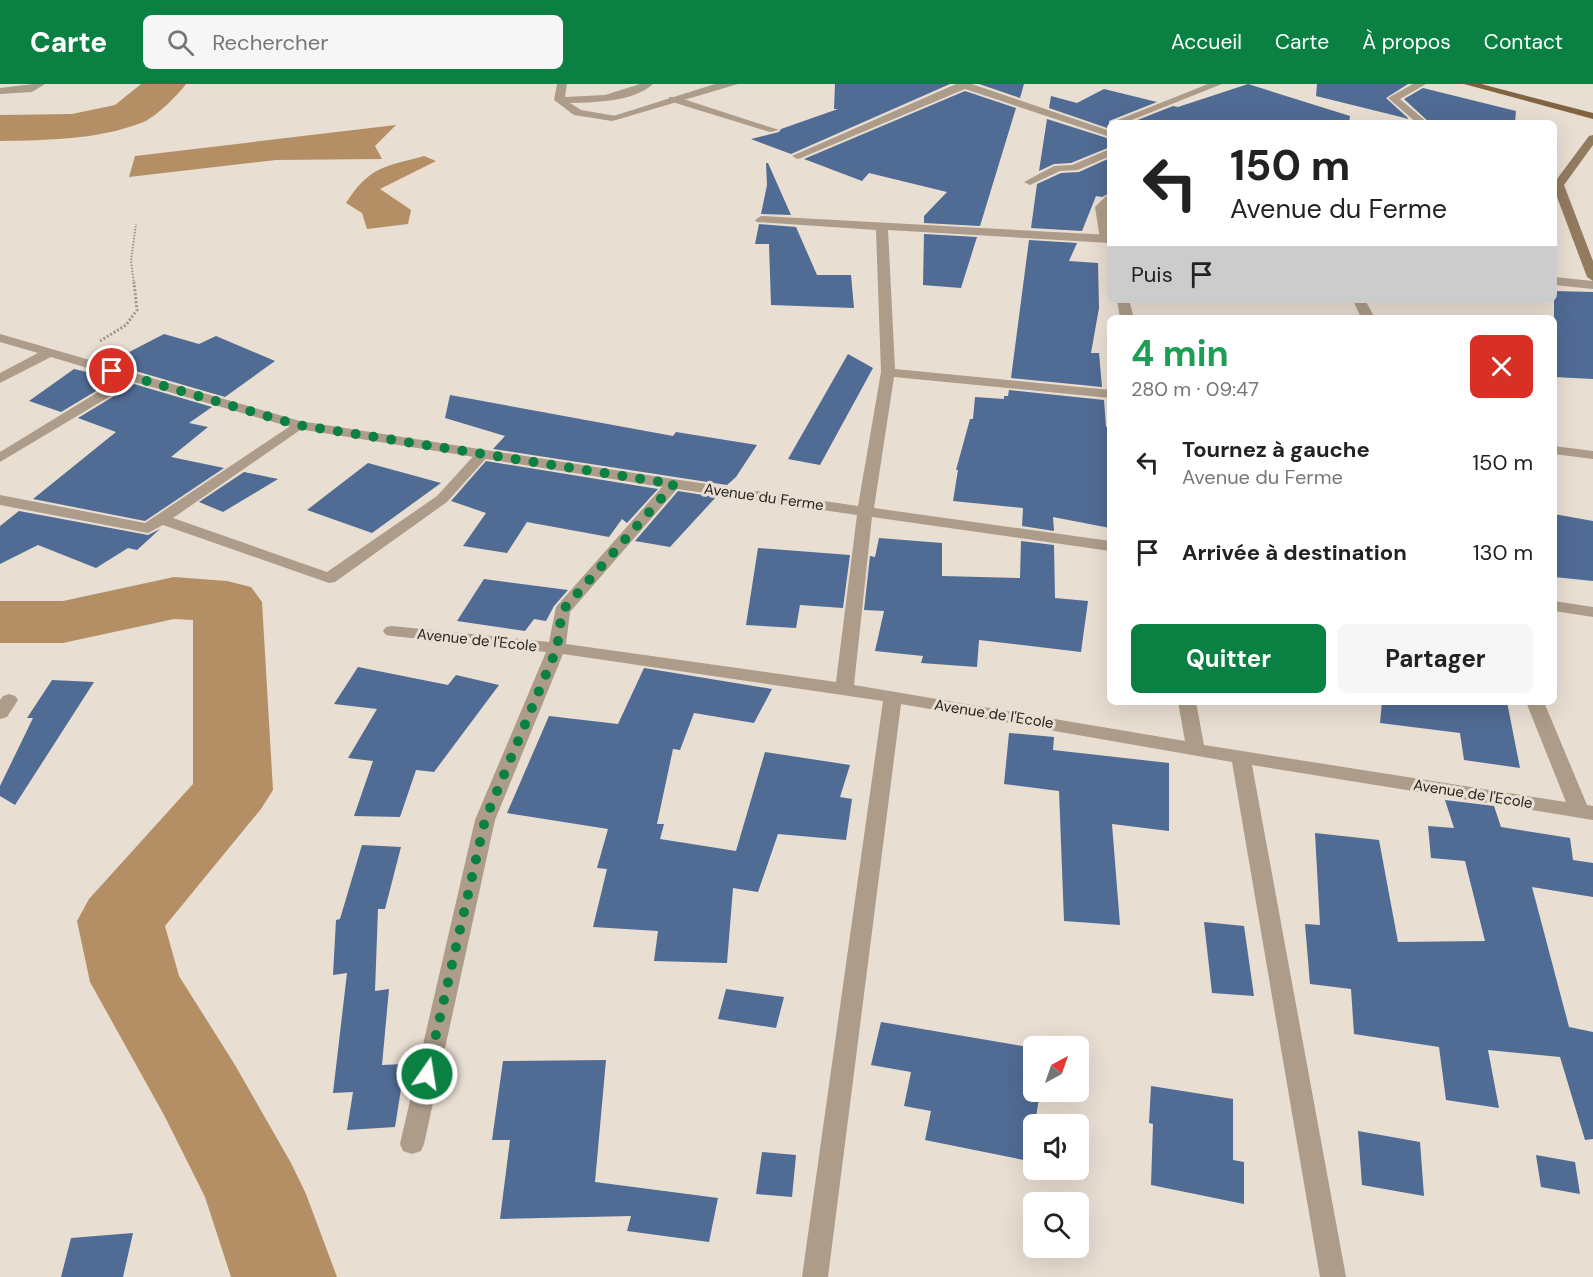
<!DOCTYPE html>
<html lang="fr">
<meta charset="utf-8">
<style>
:root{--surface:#fff;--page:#f6f6f6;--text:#222;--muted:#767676;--accent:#0b8043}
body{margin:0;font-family:"DM Sans",sans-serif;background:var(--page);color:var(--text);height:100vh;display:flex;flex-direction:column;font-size:22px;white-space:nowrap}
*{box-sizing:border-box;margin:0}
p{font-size:20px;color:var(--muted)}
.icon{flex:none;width:33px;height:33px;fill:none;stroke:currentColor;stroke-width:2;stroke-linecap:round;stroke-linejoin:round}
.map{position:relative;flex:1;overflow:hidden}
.panel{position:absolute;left:1107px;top:231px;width:450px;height:390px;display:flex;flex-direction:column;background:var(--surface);border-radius:9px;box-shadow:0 6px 24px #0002}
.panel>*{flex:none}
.banner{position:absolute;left:1107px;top:36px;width:450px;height:183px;border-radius:9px;box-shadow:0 6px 24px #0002;background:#fff;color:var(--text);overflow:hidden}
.needle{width:39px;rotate:40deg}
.controls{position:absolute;left:1023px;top:952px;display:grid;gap:12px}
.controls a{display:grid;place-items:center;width:66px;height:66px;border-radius:9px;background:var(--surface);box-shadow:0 6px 24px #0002;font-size:30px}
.pin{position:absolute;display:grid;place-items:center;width:51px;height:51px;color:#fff;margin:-26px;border:3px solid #fff;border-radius:50%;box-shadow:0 2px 6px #0007}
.me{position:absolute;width:66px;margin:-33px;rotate:13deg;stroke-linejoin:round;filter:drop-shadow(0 0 4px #0008)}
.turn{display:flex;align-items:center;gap:21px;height:126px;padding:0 24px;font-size:27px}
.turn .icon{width:78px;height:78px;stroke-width:2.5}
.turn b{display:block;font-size:42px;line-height:51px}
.then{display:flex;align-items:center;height:57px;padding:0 24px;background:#0003;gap:12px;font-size:22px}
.round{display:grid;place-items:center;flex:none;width:63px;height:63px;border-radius:9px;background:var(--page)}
.head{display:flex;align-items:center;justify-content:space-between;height:102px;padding:0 24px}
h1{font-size:36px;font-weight:700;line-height:45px;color:#1e9e55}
.primary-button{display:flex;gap:12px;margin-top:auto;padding:12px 24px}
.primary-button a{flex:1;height:69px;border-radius:9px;background:var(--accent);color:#fff;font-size:24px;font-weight:700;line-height:69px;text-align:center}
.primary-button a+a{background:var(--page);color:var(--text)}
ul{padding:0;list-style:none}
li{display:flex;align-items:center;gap:18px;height:90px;padding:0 24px}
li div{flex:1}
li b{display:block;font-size:22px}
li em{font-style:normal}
header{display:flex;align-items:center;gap:36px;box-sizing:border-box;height:84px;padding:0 30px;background:var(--accent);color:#fff}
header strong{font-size:28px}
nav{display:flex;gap:33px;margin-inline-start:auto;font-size:21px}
.search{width:420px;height:54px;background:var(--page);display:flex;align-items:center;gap:15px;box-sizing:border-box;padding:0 21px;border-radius:9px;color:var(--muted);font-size:22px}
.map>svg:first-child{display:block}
.water{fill:#b48f65}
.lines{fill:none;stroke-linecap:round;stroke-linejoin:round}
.river{fill:#b48f65;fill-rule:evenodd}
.building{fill:#506b94}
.path-far1{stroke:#9e968c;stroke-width:2;stroke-dasharray:1.5 1.5;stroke-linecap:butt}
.path{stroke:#9e968c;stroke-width:3;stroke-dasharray:2 2;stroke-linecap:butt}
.lane{fill:#ad9c89;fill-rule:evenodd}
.street{fill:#ad9c89;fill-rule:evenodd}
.secondary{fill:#937b5f;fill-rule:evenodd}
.primary{fill:#806340;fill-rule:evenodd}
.route{stroke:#0b8043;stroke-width:10;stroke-dasharray:0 18}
.labels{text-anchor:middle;stroke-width:6;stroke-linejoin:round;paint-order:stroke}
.street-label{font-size:15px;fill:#28241f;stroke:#e9ded2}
</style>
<header>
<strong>Carte</strong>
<div class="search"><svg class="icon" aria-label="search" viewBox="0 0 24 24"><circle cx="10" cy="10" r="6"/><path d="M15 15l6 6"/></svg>Rechercher</div>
<nav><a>Accueil</a><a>Carte</a><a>À propos</a><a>Contact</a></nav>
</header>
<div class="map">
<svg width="1593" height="1193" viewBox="0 0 1593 1193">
<rect width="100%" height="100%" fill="#e9ded2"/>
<path class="water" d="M396,41l-21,21 7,13 -106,1 -147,17 6,-21z
M424,72l12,5 -56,28 31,21 -3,14 -41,5 -5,-16 -16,-10c24,-37 38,-36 78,-47z"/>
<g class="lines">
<path class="river" d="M141,0h45c-8,11 -32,35 -45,39 -45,17 -93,17 -141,18v-26l72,-1 43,-9z
M174,493l53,4 24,6 11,15 11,188 -12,19 -96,117 14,50 56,89 56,98 15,31 31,83h-106l-26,-80 -41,-82 -74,-133 -13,-61 12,-22 104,-115v-164l-19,-1 -111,24h-63v-42h63z"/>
</g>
<path class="building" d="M835,0h115l-159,70 -40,-15 28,-7 2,-3 57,-20h-4z
M979,0h45l-4,14z
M1248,0l102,32 -1,7h-219l43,-17 5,1z
M1317,0h91l-22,14 23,21 -93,-23z
M1423,4l93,23 -1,12h-85l-26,-24z
M1104,5l53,13 -48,19 1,8 -61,-21 2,-12 26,7z
M965,7l51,17 -36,118 -56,-3v-7l23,-24 -78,-19 -7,8 -58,-22z
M1047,35l63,20v8l-39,16 -17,1 -15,7z
M1110,74v35l-8,4 -6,-1 -14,35 -51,-3 6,-44 24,-11 18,-1z
M766,79h2l23,52 -30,-1 6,-29z
M759,140l37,3 21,48h34l3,33 -83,-3 -2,-61h-14z
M924,150l53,3 -16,51 -38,-3z
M1029,156l48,3 -8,18 29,2 1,45 -8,45h8l3,34 -91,-9z
M1554,207l39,1v87l-39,-2z
M164,250l35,10 17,-8 59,25 -50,36 -117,-34z
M848,270l25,14 -53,97 -32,-6z
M74,285l42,10 -55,33 -32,-11z
M134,300l78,23 -23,16 19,4 -37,30 53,11 -79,53 -112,-22 83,-67 -38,-14z
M1009,306l95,10 2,27h4v101l-57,-11 1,14 -32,-5 1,-18 -70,-7 5,-31h-2l14,-51h3l2,-22 29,2v-3h4z
M450,311l223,41 3,-4 81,13 -21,32 -9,8 -234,-36 12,-13 -60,-18z
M486,377l172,28 -31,34 -5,-4 -13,18 -82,-15 -20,31 -44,-7 23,-33 -35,-12z
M368,379l73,20 -69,50 -65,-23z
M244,388l34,7 -55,33 -24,-10z
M678,407l38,6 -46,50 -35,-6z
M19,427l129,24 12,-6 -23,21 -9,-2 -32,20 -58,-23 -38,19v-38z
M1554,430l39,7v60l-39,-4z
M879,454l63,5v33l78,2 1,-37 33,4 1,53 33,3 -7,51 -102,-12 -2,27 -56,-4 2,-7 -48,-5 9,-40 -20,-1 6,-54 5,1z
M758,464l92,7 -7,53 -43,-3 -4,23 -50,-3z
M484,495l84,11 -14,16 -8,15 -12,-2 -9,12 -68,-10z
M358,583l90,18 8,-10 43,10 -65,87 -18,-2 -16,47 -46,-1 19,-55 -25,-3 29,-49 -43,-5z
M644,584l128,21 -18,34 -60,-10 -14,37 -7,-1 -16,75h7l-4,15 76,12 29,-99 85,13 -10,32 12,2 -6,41 -68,-6 -20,58 -25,-4 -6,75 -73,-2 4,-30 -65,-4 14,-58 -10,-1 11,-39 -101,-16 42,-97 69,8z
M52,596l42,2 -79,123 -15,-9v-10l33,-68h-6z
M1382,618h125l13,66 -56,-8 -4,-27 -80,-10z
M1009,649l45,4 -1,13 116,13v68l-57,-7 8,101 -56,-4 -5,-130 -55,-7z
M1445,716l49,6 7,21 69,11 3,22 20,3v34l-61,-10 37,140 24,5v107l-8,1 -25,-83 -72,-7 11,58 -53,-8 -7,-53 -85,-13 -3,-45 -41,-5 -5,-60 15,1 -5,-92 64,7 19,102 87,-1 -20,-80 -34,-3 -3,-32 26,2z
M362,761l39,2 -16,62h-7l-3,82 14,-2 -7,76 23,-1 -10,63 -48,3 6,-38 -20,1 14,-120 -14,2 3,-55 4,-1z
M1204,838l40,4 10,70 -42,-3z
M726,905l58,8 -8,31 -58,-9z
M881,938l153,26v44h6l-11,69 -104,-21 6,-29 -27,-5 7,-34 -40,-7z
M606,976l-11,122 123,16 -9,44 -82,-11 4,-15 -131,3 10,-79h-18l11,-79z
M1151,1002l82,13v61l11,2v42l-93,-19 2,-61 -4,-1z
M1358,1047l62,11 4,54 -62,-11z
M762,1068l34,3 -4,42 -36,-3z
M1536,1071l39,7 5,32 -39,-7z
M133,1149l-10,44h-62l10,-39z"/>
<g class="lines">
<path class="path-far1" d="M134,200l-3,-23 5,-37"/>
<path class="path" d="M100,257l26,-16 11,-15 -3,-28"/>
<path class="lane" d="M33,0h12l-13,8 -32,2v-6z
M557,0h10l-2,13 40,-2 35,-11h13c-20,18 -57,18 -83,19l11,7 35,6v4l-4,1 -38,-6 -20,-15z
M1208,0h14l-98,39h-14z
M1413,0h13l-26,15 28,24h-11l-29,-25z
M669,13h8l102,33 -9,2 -101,-31z
M1110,65v7l-32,14 -18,1 -30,14 -6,-3 30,-16 18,-1z
M1110,111v9l-3,4 3,34 -4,1 -6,-4 -5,-32 11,-11z
M298,337l5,1 2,3 -2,3 -130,90 154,54 110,-76 41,-45 5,-1 7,4 -43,48 -112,80 -6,1 -166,-58 -15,8 -148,-28v-10l145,28z"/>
<path class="street" d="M715,0h23l-122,36 -9,-2z
M956,0h16l138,47v6l-145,-48 -164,69 -4,1 -5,-3z
M761,132l349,19v8l-222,-13 7,139 215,21v8l-216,-21 -20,131 236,33v10l-238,-34 -18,168 331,56 -7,-39h18l8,43 362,57 -40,-100h18l43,103 6,1v14l-341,-55 94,512h-26l-88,-515 -331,-58 -73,573h-26l81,-576 -320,-47 -68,166 -71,324 -3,7 -9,3 -9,-3 -3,-7 75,-324 71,-168 -154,-16 -6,-1 -3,-4 3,-4 6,-1 157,16 7,-35 106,-120 -364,-58 -164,-47 -134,80v-10l121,-74 -70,-21 -51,26v-10l38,-20 -38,-11v-8l300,87 373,58 185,27 23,-134 -5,-142 -119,-8 -2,-2zM677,405l180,26 -21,167 -270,-38 4,-32z
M1554,193l39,4v8l-39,-4z
M1117,216h12l5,18h-14z
M1353,216h12l10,18h-14z
M1554,362l39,5v8l-39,-5z
M1554,517l39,6v10l-39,-6z
M9,610l6,2 3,4 -11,17 -7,2v-19l3,-4z"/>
<path class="secondary" d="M1593,51v10l-29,40 29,76v20l-6,-4 -33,-88v-6l35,-47z"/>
<path class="primary" d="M1464,0h17l112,29v6z"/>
</g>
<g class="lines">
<path class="route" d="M112,287l186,54 376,59 -112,127 -5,37 -72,172 -58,254"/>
</g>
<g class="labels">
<g class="street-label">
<text transform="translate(764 413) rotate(8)" y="5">Avenue du Ferme</text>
<text transform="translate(477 556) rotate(6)" y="5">Avenue de l'Ecole</text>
<text transform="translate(994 630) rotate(9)" y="5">Avenue de l'Ecole</text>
<text transform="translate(1473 710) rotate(9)" y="5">Avenue de l'Ecole</text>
</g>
</g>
</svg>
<div class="controls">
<a><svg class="needle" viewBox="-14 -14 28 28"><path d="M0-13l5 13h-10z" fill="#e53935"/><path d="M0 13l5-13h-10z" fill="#767676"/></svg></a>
<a><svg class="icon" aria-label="sound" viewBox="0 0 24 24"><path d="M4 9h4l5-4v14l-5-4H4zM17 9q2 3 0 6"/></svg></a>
<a><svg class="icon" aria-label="search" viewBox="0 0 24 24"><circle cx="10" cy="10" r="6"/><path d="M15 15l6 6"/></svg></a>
</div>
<div class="pin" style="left:112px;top:287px;background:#d93025"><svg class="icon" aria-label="arrive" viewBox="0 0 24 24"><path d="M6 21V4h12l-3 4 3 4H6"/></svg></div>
<svg class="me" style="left:427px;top:990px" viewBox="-20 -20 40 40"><circle r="17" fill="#0b8043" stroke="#fff" stroke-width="3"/><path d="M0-11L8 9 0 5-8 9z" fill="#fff"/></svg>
<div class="banner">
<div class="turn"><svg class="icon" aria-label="left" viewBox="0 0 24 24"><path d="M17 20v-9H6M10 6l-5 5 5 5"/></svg><div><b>150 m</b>Avenue du Ferme</div></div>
<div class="then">Puis<svg class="icon" aria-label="arrive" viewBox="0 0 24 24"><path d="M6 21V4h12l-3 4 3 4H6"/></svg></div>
</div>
<section class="panel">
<div class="head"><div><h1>4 min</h1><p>280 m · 09:47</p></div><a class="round" style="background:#d93025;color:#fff"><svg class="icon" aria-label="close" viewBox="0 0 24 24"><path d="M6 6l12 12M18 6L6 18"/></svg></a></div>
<ul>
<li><svg class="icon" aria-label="left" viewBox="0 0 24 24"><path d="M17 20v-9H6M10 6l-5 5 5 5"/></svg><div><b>Tournez à gauche</b><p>Avenue du Ferme</p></div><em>150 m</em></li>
<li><svg class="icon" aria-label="arrive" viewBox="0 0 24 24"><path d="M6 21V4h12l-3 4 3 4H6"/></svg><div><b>Arrivée à destination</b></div><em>130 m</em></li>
</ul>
<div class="primary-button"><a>Quitter</a><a>Partager</a></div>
</section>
</div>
